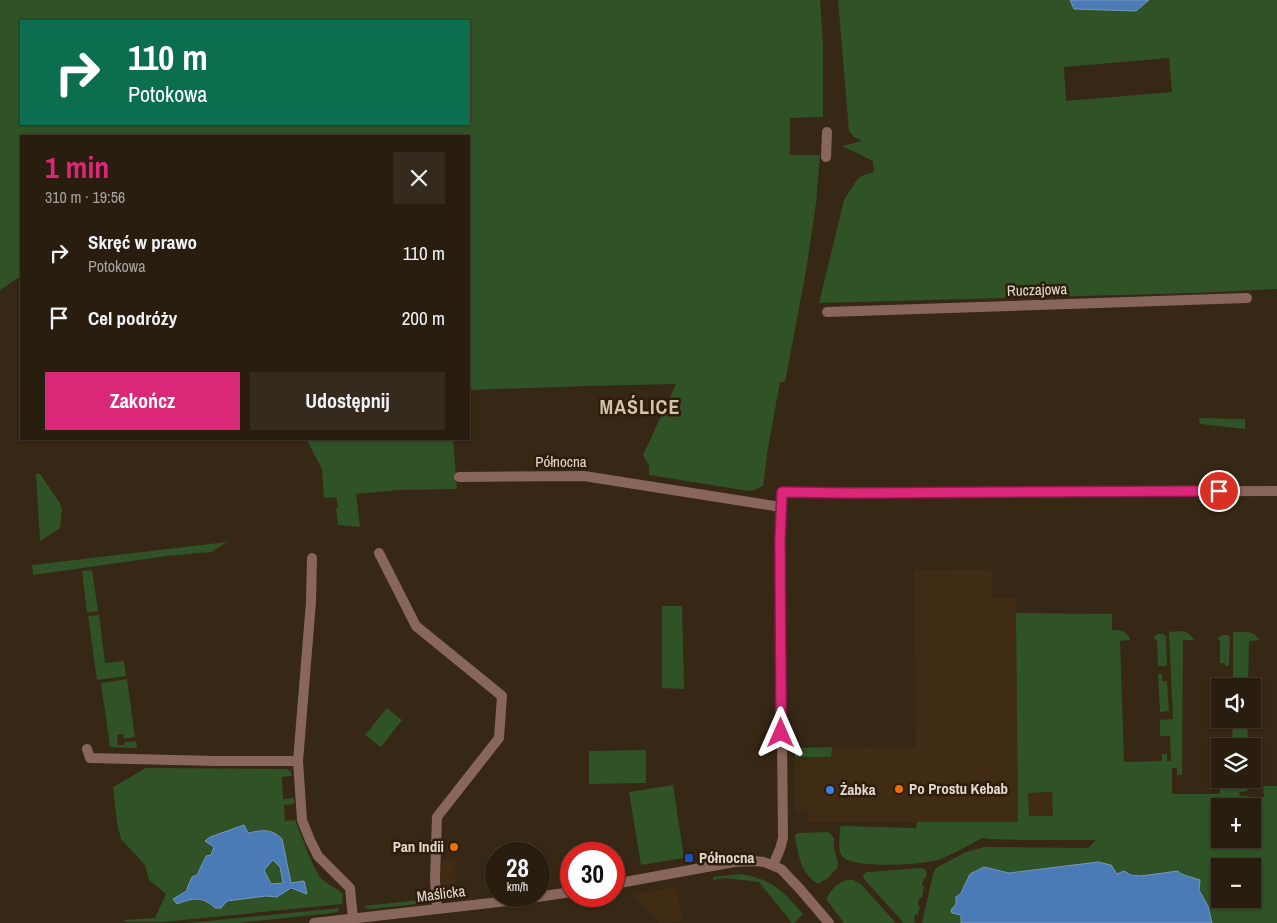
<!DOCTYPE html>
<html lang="pl">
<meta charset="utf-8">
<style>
:root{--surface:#291d10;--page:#352a1e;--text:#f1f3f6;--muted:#a5a29f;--line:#453b30;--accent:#db2777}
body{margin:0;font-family:"Archivo Narrow",sans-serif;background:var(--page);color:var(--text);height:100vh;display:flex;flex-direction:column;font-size:19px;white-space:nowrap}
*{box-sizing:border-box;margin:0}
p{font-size:16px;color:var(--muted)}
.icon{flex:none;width:28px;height:28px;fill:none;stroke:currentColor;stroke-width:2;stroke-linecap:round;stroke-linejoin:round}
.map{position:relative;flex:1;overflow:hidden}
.panel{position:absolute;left:20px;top:135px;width:450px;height:305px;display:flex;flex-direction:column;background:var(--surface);border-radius:0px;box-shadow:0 1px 4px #0004,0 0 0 1px var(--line)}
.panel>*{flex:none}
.guide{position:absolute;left:20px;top:20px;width:450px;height:105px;border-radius:0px;box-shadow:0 1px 4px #0004,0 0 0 1px var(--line);background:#0b6e4f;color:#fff;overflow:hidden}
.tools{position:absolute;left:1211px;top:678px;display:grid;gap:10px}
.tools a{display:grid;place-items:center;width:50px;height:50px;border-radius:0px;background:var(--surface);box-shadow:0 1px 4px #0004,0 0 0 1px var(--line);font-size:25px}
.speed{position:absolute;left:485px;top:842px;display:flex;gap:10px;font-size:25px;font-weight:700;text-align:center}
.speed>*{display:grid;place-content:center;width:65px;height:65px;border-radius:50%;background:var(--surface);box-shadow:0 1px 4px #0004,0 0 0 1px var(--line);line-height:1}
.speed small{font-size:12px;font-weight:400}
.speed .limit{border:8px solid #d22;background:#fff;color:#111}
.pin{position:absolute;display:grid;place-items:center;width:42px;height:42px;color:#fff;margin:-21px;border:2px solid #fff;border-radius:50%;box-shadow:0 1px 5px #0007}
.me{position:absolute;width:55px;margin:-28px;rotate:0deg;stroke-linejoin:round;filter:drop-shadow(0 0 4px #0008)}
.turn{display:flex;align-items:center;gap:18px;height:105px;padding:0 25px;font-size:22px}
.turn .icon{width:65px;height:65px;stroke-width:2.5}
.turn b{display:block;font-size:35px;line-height:42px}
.round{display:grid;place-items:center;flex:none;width:52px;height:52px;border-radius:0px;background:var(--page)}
.head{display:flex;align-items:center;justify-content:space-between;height:85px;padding:0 25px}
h1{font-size:30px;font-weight:700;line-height:38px;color:var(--accent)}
.action{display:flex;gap:10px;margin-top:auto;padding:10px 25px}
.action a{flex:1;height:58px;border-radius:0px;background:var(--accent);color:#fff;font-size:20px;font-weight:700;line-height:58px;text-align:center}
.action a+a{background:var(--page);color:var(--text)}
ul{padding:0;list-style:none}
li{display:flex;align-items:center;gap:15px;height:65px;padding:0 25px}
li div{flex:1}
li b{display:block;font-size:19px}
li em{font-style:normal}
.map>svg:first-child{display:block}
.built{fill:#402c14}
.green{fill:#2f5326;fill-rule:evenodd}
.water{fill:#4a7bb6;stroke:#7898be;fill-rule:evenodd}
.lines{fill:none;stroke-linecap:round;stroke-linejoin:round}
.minor{stroke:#89665c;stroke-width:10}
.tertiary{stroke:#89665c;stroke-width:10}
.route-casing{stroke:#8e194d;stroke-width:12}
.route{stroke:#db2777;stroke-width:9}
.food-dot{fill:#e8710a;stroke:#2d1d0b;stroke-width:2}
.shop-dot{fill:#3f7fe0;stroke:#2d1d0b;stroke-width:2}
.transit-dot{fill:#1a4fb4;stroke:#2d1d0b;stroke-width:2}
.labels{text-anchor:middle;stroke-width:5;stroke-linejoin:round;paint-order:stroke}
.street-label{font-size:15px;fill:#e5dad0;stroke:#2d1d0b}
.poi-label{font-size:15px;font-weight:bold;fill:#e5dad0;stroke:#2d1d0b;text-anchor:start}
.district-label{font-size:20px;font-weight:bold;letter-spacing:1px;fill:#d6c1ac;stroke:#2d1d0b}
</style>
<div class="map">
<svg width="1277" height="923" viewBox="0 0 1277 923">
<rect width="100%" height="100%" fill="#372715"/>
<path class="built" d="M992,569v29h24l2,224h-209v-11l-14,1v-64l121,-1 -2,-177z
M1052,792l1,24h-24l-1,-23z
M442,859h13l1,32 -15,1z
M676,887l7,34 -23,2 -28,-29z"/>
<path class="green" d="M0,0h820l3,42v75l-33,1v37h30l-4,48 -10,68 -21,111h-5l-12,66 -5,38 -8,4 -6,1 -100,-16v-9l-6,-11 33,-71 -89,2 -118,4v-254h-448v140l-21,14zM469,21v103h-448v-103z
M838,0h232l4,9 62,2 13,-11h128v289l-81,4 -377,10 25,-103 12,-19 5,-5 13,-4 -1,-11 -31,-15 20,-5 -8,-4 -5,-6zM1169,58l3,34 -106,9 -2,-34z
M1199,418l46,1v10l-45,-5z
M306,439h147l4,50 -58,1 -43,4 4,33 -22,-2 -2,-17 2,-1 -2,-10 -12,1 -2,-29z
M36,474h4l20,29 2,7 -2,18 -20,13z
M227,542l-16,10 -44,4 -134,19 -1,-10z
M92,570l6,41 -11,2 -5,-42z
M662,606h20l2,83 -22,-1z
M1016,613l96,1v16c9,0 15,1 18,10l-10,1 4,121 38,-1v-7h5v7h4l-1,-25h-10v-16l13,-1 -4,-87c11,-1 20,-3 25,8h-11l-1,135h-5v-7h-5v26h48l-1,-37 1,22h27v12l-8,1 1,4h7v1h17l-1,-11h14v137h-65l-4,-17 -9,-16 1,-10 -20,-6 -2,-3c-12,2 -41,9 -50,1l-11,2 -19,-12 -89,11 -25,-6c-22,8 -14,18 -28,30l5,18v8h-39l11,-49 3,-6 30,-16 19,-5 103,1 8,-8h-71l-36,-1 -7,-1c-13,7 -27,15 -41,21 -14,6 -88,10 -98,-2 -6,-6 -3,-21 -3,-30l4,-1 72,2 1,-6h101zM1052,792l1,24h-24l-1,-23zM1220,806h32v33h-32zM1220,866h32v33h-32z
M99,615l6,48 19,-2 2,15 -29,4 -9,-64z
M1233,632c11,0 21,-2 26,8l-10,1 -1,45h-15z
M1158,634h5l3,2 1,30h-9l-1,-26 -3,-1v-2z
M1223,635h5l2,2 -1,29h-4v-3h-5v-23h-2v-3z
M1158,674h4v7h5l2,30 -9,1z
M127,679l8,58 -11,2 -1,-5 -6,1 1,10h7v-3l11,-1 1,7 -27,-1 -9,-64z
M387,708l15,12 -21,27 -16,-12z
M1233,719h15l-1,27h-15z
M832,747l-1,10h-36v-9z
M646,750v33l-57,1v-33z
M146,768l140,1 5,3 1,4 -10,1 1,22 11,-1v6l-10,1 1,16 10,-1c6,13 19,53 28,60 6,5 14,8 20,14l-1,10 -179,18h-37l-2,-2 31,-2 11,-24 -17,-14 -4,-15 -24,-26 -4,-16 -4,-36zM259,830l18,5 5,4 9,44 7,8c-10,-4 -13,0 -21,6l-11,-1 -39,5 -6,7c-17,-8 -28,-10 -47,-9 18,-13 23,-23 31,-43l6,-1 3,-8 -9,-6z
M673,785l11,73 -43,7 -12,-73z
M828,832l3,2 3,5v9l4,15 -1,5 -9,10 -9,5h-2c-17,-10 -19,-30 -22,-48l3,-2z
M273,860l7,7 3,16 -12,1 -7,-14z
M921,868l4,1 2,3 -1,6h-2l-2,7 2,1 -2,12h-3l-1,7 2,1 -2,9 -3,-1 -1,8 3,1h-13l-40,-44 -1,-4 4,-3z
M741,874c31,5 42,17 62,40l-9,9h-2l-33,-41 -34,-4 -12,2v-3z
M846,880h7l8,4 35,39h-52l-18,-24c6,-10 9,-14 20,-19z
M430,899l-3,4 -57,6 -7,-3z
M340,908l-3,4 -5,1 -94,10h-50z"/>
<path class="water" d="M1070,0h79l-13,11 -62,-2z
M244,825l4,8c13,-3 23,-5 34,6l9,44 13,-2 3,13 -16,-6 -5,3 -9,6 -11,-1 -39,5 -6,7h-6c-12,-12 -23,-10 -38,-4l-4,-5 13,-8 6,-14 5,-2 9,-19 5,-1 3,-8 -9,-6 5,-4zM273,860l7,7 3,16 -12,1 -7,-14z
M1098,862l13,3 6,9 7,-3 7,4 10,1 37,-5 3,3 19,6 -1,10 9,16 4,17h-251v-8l-9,-2 -1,-3 5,-6v-7l5,-4 9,-19 14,-7 25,6z"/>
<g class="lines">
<path class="minor" d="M826,157l1,-25
M827,312l420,-14
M459,477l125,-1 197,31
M379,553l37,73 86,70 -3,42 -62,79 -2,63 2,29
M312,558l-1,44 -13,159 4,59 8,20 8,16 32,32 3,31
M87,749l3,9 126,3h82
M773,865l7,-16 3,-11 -3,-299 2,-47 51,1 444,-2"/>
<path class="tertiary" d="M614,884l120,-22 21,-1 9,1 17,7 19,20 29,34
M314,923l203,-23 54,-8"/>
</g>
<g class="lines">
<g class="route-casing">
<path id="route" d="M781,733l-1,-194 2,-47 69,1 368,-2"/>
</g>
<use href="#route" class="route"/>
</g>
<g class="food-dot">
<circle cx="899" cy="789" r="5"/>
<circle cx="454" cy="847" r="5"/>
</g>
<circle class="shop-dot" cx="830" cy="790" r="5"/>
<rect class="transit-dot" x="684" y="853" width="10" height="10" rx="2.5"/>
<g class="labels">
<g class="street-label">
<text transform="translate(1037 290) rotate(-2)" y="5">Ruczajowa</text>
<text x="561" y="467">Północna</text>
<text transform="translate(441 894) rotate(-7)" y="5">Maślicka</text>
</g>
<g class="poi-label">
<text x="909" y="794">Po Prostu Kebab</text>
<text x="840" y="795">Żabka</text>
<text x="444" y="852" text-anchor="end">Pan Indii</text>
<text x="699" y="863">Północna</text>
</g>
<g class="district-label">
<text x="640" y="414">MAŚLICE</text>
</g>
</g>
</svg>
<div class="tools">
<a><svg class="icon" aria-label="sound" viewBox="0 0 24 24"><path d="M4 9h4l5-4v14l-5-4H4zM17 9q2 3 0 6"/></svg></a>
<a><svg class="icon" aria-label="layers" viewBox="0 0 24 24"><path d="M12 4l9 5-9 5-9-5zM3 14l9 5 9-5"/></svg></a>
<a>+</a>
<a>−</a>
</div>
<div class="speed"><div>28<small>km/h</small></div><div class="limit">30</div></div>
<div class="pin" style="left:1219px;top:491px;background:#d93025"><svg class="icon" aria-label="arrive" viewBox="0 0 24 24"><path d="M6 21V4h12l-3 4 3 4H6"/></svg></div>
<svg class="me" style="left:781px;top:733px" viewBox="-20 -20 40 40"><path d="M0-17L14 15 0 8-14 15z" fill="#db2777" stroke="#fff" stroke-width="4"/></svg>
<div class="guide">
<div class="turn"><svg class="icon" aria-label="right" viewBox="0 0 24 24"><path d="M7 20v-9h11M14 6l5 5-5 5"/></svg><div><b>110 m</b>Potokowa</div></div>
</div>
<section class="panel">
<div class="head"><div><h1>1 min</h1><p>310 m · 19:56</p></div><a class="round"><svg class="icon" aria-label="close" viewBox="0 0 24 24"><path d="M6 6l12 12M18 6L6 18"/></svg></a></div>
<ul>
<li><svg class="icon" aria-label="right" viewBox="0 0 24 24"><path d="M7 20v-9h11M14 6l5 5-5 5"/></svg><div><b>Skręć w prawo</b><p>Potokowa</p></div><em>110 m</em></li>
<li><svg class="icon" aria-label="arrive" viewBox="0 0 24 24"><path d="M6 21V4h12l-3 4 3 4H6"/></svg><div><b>Cel podróży</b></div><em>200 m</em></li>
</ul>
<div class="action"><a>Zakończ</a><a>Udostępnij</a></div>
</section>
</div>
